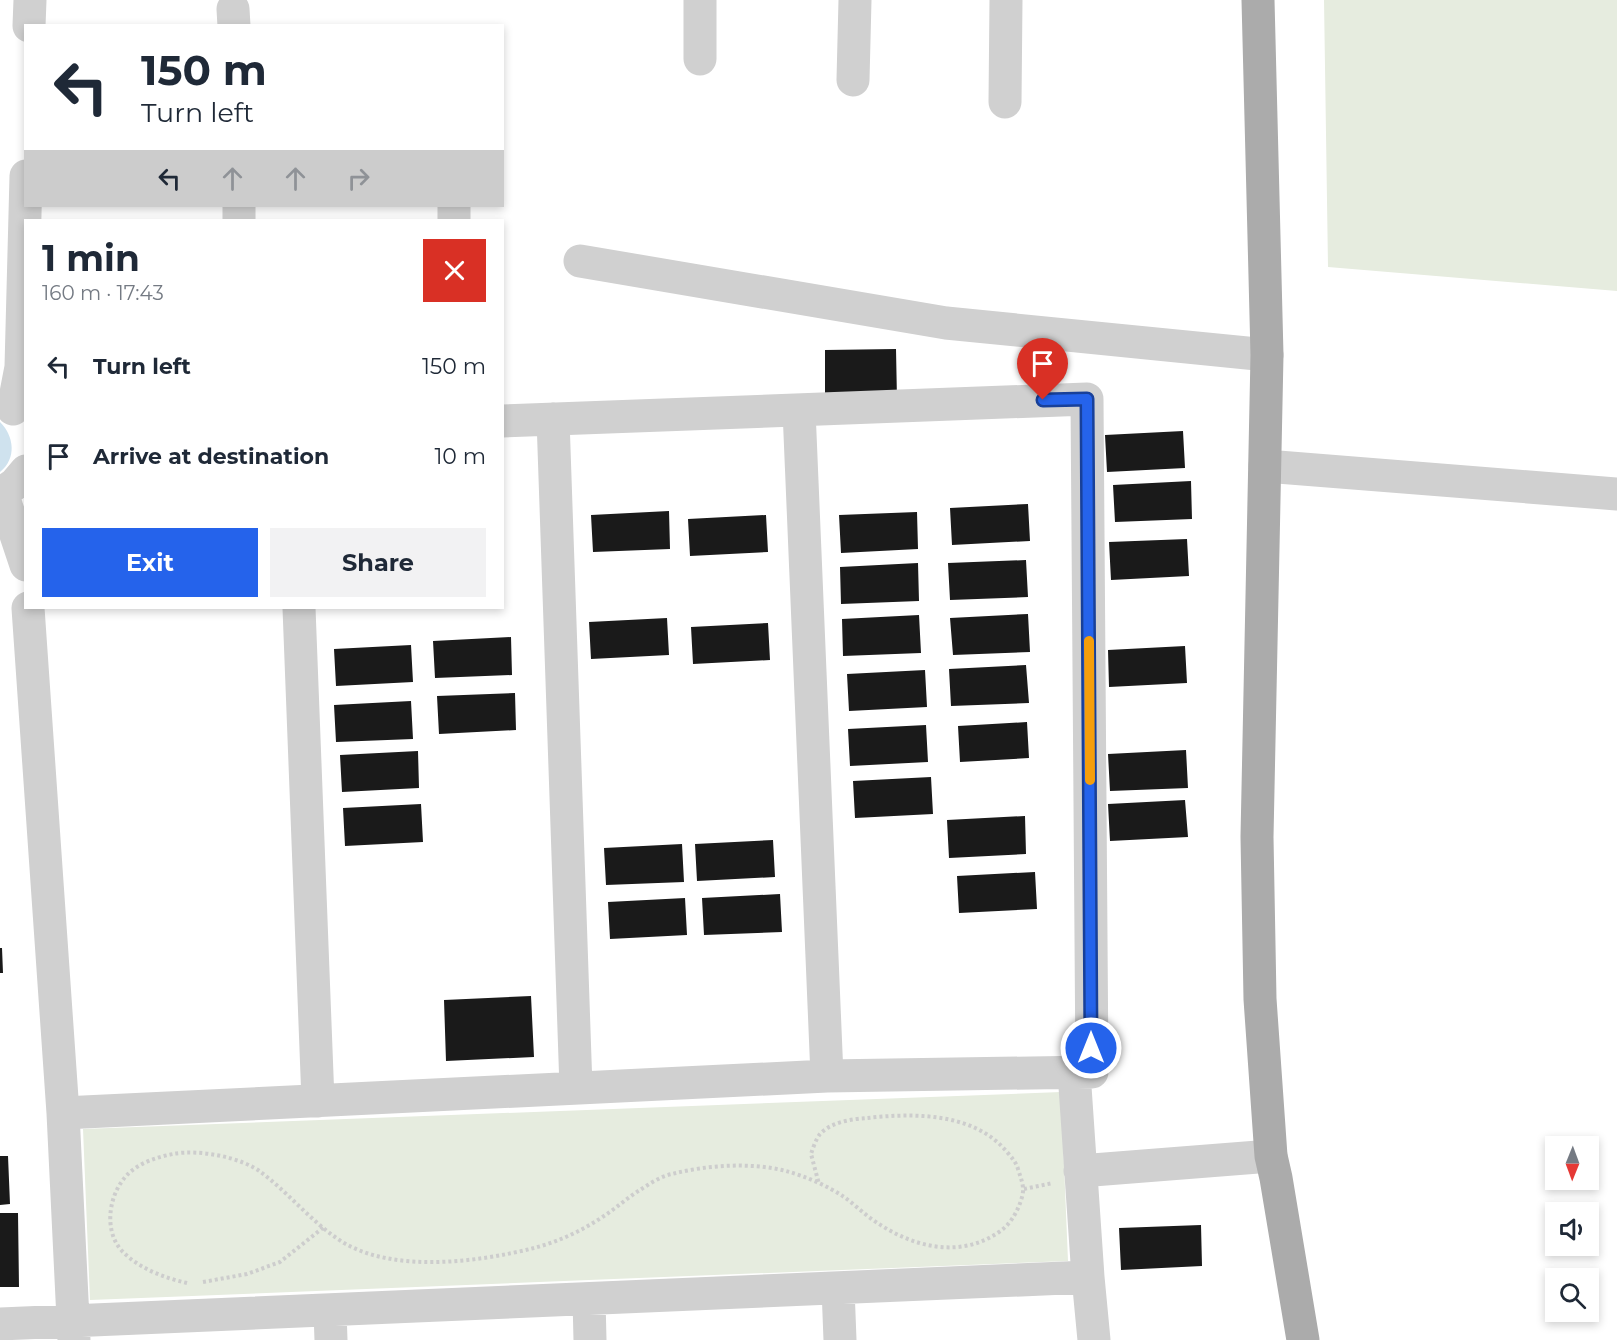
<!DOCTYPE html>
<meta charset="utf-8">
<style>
:root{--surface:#fff;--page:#f2f2f3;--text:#1f2937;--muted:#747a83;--accent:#2563eb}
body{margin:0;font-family:Montserrat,sans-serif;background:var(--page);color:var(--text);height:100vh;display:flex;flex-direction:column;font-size:22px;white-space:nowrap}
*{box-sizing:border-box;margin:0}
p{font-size:20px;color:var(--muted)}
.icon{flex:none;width:33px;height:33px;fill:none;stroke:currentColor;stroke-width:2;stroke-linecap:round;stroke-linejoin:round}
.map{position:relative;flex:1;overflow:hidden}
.panel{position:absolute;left:24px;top:219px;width:480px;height:390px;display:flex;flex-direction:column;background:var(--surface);border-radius:0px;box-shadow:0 3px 9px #0003}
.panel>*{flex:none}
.banner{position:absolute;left:24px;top:24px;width:480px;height:183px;border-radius:0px;box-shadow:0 3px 9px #0003;background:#fff;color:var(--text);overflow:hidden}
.needle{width:39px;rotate:181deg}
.fabs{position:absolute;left:1545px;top:1136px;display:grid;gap:12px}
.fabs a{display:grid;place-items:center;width:54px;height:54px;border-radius:0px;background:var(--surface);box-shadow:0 3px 9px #0003;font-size:30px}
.pin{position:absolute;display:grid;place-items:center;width:51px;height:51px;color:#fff;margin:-62px -26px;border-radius:50% 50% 50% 0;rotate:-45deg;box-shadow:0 0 6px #0007}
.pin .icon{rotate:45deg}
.me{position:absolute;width:66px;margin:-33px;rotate:0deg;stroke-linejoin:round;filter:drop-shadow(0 0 4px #0008)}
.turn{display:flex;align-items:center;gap:21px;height:126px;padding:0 18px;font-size:27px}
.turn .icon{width:78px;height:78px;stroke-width:2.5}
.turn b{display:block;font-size:42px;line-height:51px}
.lanes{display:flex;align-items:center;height:57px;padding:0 18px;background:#0003;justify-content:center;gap:30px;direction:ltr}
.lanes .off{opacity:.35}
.round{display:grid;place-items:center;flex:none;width:63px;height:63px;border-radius:0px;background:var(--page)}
.head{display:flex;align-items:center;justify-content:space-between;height:102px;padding:0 18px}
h1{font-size:36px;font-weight:700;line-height:45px}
.primary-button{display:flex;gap:12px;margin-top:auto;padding:12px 18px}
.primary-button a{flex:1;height:69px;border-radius:0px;background:var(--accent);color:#fff;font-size:24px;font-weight:700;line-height:69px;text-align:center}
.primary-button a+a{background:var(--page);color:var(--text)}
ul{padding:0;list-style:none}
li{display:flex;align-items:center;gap:18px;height:90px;padding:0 18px}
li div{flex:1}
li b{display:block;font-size:22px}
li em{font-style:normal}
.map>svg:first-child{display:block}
.green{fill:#e6ecdf}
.water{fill:#cfe2ee}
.building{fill:#1a1a1a}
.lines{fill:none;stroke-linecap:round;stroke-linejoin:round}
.path{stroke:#cdcdcd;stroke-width:4;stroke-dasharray:3 3;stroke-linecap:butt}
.minor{stroke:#d0d0d0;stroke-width:33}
.major{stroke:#ababab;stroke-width:33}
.route-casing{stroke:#184099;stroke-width:15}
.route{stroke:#2563eb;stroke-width:10}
.slow{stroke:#f59e0b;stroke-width:10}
</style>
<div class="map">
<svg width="1617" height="1340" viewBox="0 0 1617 1340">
<rect width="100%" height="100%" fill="#fff"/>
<path class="green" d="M1324,0h293v291l-289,-24z
M1061,1092l7,169 -978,39 -7,-171z"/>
<path class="water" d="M0,422c14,14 17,36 0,50z"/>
<path class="building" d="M896,349l1,51 -72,1v-51z
M1183,431l2,37 -78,4 -2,-37z
M1191,481l1,38 -77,3 -2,-37z
M1028,504l2,37 -78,4 -2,-37z
M669,511l1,38 -77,3 -2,-37z
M917,512l1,37 -77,4 -2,-38z
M766,515l2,37 -78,4 -2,-37z
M1187,539l2,37 -78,4 -2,-38z
M1026,560l2,37 -78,3 -2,-37z
M918,563l1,38 -78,3 -1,-37z
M1028,614l2,38 -77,3 -3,-37z
M919,615l2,38 -78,3 -1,-37z
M667,618l2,37 -78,4 -2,-37z
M768,623l2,37 -77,4 -2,-37z
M511,637l1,38 -77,3 -2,-37z
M411,645l2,37 -77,4 -2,-37z
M1185,646l2,37 -78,4 -1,-37z
M1026,665l3,38 -78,3 -2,-37z
M925,670l2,37 -78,4 -2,-37z
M515,693l1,37 -77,4 -2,-38z
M411,701l2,38 -77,3 -2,-37z
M1027,722l2,36 -69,4 -2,-36z
M926,725l2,37 -78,4 -2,-37z
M1186,750l2,38 -78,3 -2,-37z
M418,751l1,37 -77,4 -2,-37z
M931,777l2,37 -78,4 -2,-37z
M1185,800l3,37 -78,4 -2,-37z
M421,804l2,38 -78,4 -2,-38z
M1025,816l1,38 -77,4 -2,-38z
M773,840l2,37 -78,4 -2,-37z
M682,844l2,38 -78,3 -2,-37z
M1035,872l2,37 -78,4 -2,-37z
M780,894l2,38 -78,3 -2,-37z
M685,898l2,37 -77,4 -2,-37z
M0,948h2l1,25h-3z
M531,996l3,61 -88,4 -2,-61z
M0,1156h8l2,48 -10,1z
M0,1213h18l1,74h-19z
M1201,1225l1,41 -81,4 -2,-42z"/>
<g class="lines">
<path class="path" d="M1024,1189l29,-6
M203,1282l44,-8 33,-12 44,-35
M187,1283c-22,-5 -47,-14 -64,-31 -20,-20 -15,-58 5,-78 11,-11 29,-17 45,-20 25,-5 69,3 89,19 29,22 51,51 82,70 52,30 134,19 190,5 27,-7 54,-20 77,-37 10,-7 19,-15 29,-21 9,-6 21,-14 32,-16 35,-9 79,-12 114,-3 19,5 42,15 58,26 10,7 19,16 29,23 37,26 85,40 126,12 12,-8 19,-21 23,-35 3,-10 -1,-18 -4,-28 -2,-7 -6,-11 -11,-17 -33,-40 -94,-39 -140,-34 -15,1 -36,4 -47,16 -4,5 -7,14 -9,20l8,30"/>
<path class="minor" d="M233,9l1,17
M29,26l1,-26
M700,59v-59
M853,80l2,-80
M1005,102l1,-102
M239,206v14
M454,206v14
M580,261l366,62 321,32
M13,409l8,-42 5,-191
M799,410l28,666
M553,419l23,669
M1265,466l352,28
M2,493l24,72
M0,494l15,-10 11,-13
M28,608l35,505 11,227
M299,608l19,493
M1074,1072l14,205
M63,1113l764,-37 265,-4 -5,-673 -585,22
M1080,1171l191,-15
M838,1288l2,52
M589,1299l1,41
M330,1311l1,29
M0,1324l1088,-47 6,63"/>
<path class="major" d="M1258,0l9,355 -10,482 3,162 11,157 5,22 27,162"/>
</g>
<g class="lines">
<g class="route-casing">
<path id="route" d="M1043,400l44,-1 4,649"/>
</g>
<use href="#route" class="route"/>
<path class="slow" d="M1089,641l1,139"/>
</g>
</svg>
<div class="fabs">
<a><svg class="needle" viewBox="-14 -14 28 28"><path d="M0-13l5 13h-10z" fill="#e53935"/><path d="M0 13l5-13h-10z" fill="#747a83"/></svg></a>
<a><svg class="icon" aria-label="sound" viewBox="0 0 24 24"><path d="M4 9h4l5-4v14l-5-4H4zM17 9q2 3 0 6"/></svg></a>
<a><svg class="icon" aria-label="search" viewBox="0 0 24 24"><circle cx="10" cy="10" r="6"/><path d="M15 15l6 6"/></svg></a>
</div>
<div class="pin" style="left:1043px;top:400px;background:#d93025"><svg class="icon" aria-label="arrive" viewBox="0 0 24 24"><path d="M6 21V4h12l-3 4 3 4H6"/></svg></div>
<svg class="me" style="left:1091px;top:1048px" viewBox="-20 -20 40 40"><circle r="17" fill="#2563eb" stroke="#fff" stroke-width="3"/><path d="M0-11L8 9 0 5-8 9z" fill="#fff"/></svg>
<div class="banner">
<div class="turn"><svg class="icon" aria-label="left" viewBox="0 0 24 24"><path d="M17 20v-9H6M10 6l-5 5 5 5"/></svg><div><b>150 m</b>Turn left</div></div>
<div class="lanes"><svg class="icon" aria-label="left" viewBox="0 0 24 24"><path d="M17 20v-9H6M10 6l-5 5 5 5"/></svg><svg class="icon off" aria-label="ahead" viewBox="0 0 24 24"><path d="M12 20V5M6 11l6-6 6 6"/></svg><svg class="icon off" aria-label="ahead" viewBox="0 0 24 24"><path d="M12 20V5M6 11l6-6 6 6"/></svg><svg class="icon off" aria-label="right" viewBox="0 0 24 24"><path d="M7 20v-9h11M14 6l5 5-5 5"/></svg></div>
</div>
<section class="panel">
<div class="head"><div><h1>1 min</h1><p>160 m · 17:43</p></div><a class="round" style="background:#d93025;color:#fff"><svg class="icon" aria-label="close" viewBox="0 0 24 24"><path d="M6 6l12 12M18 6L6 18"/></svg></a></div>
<ul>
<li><svg class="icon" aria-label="left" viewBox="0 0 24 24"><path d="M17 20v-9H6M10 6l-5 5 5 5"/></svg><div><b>Turn left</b></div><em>150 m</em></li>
<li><svg class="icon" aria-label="arrive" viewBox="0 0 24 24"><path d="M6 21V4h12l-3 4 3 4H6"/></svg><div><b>Arrive at destination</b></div><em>10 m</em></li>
</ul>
<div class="primary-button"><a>Exit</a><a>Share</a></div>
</section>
</div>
